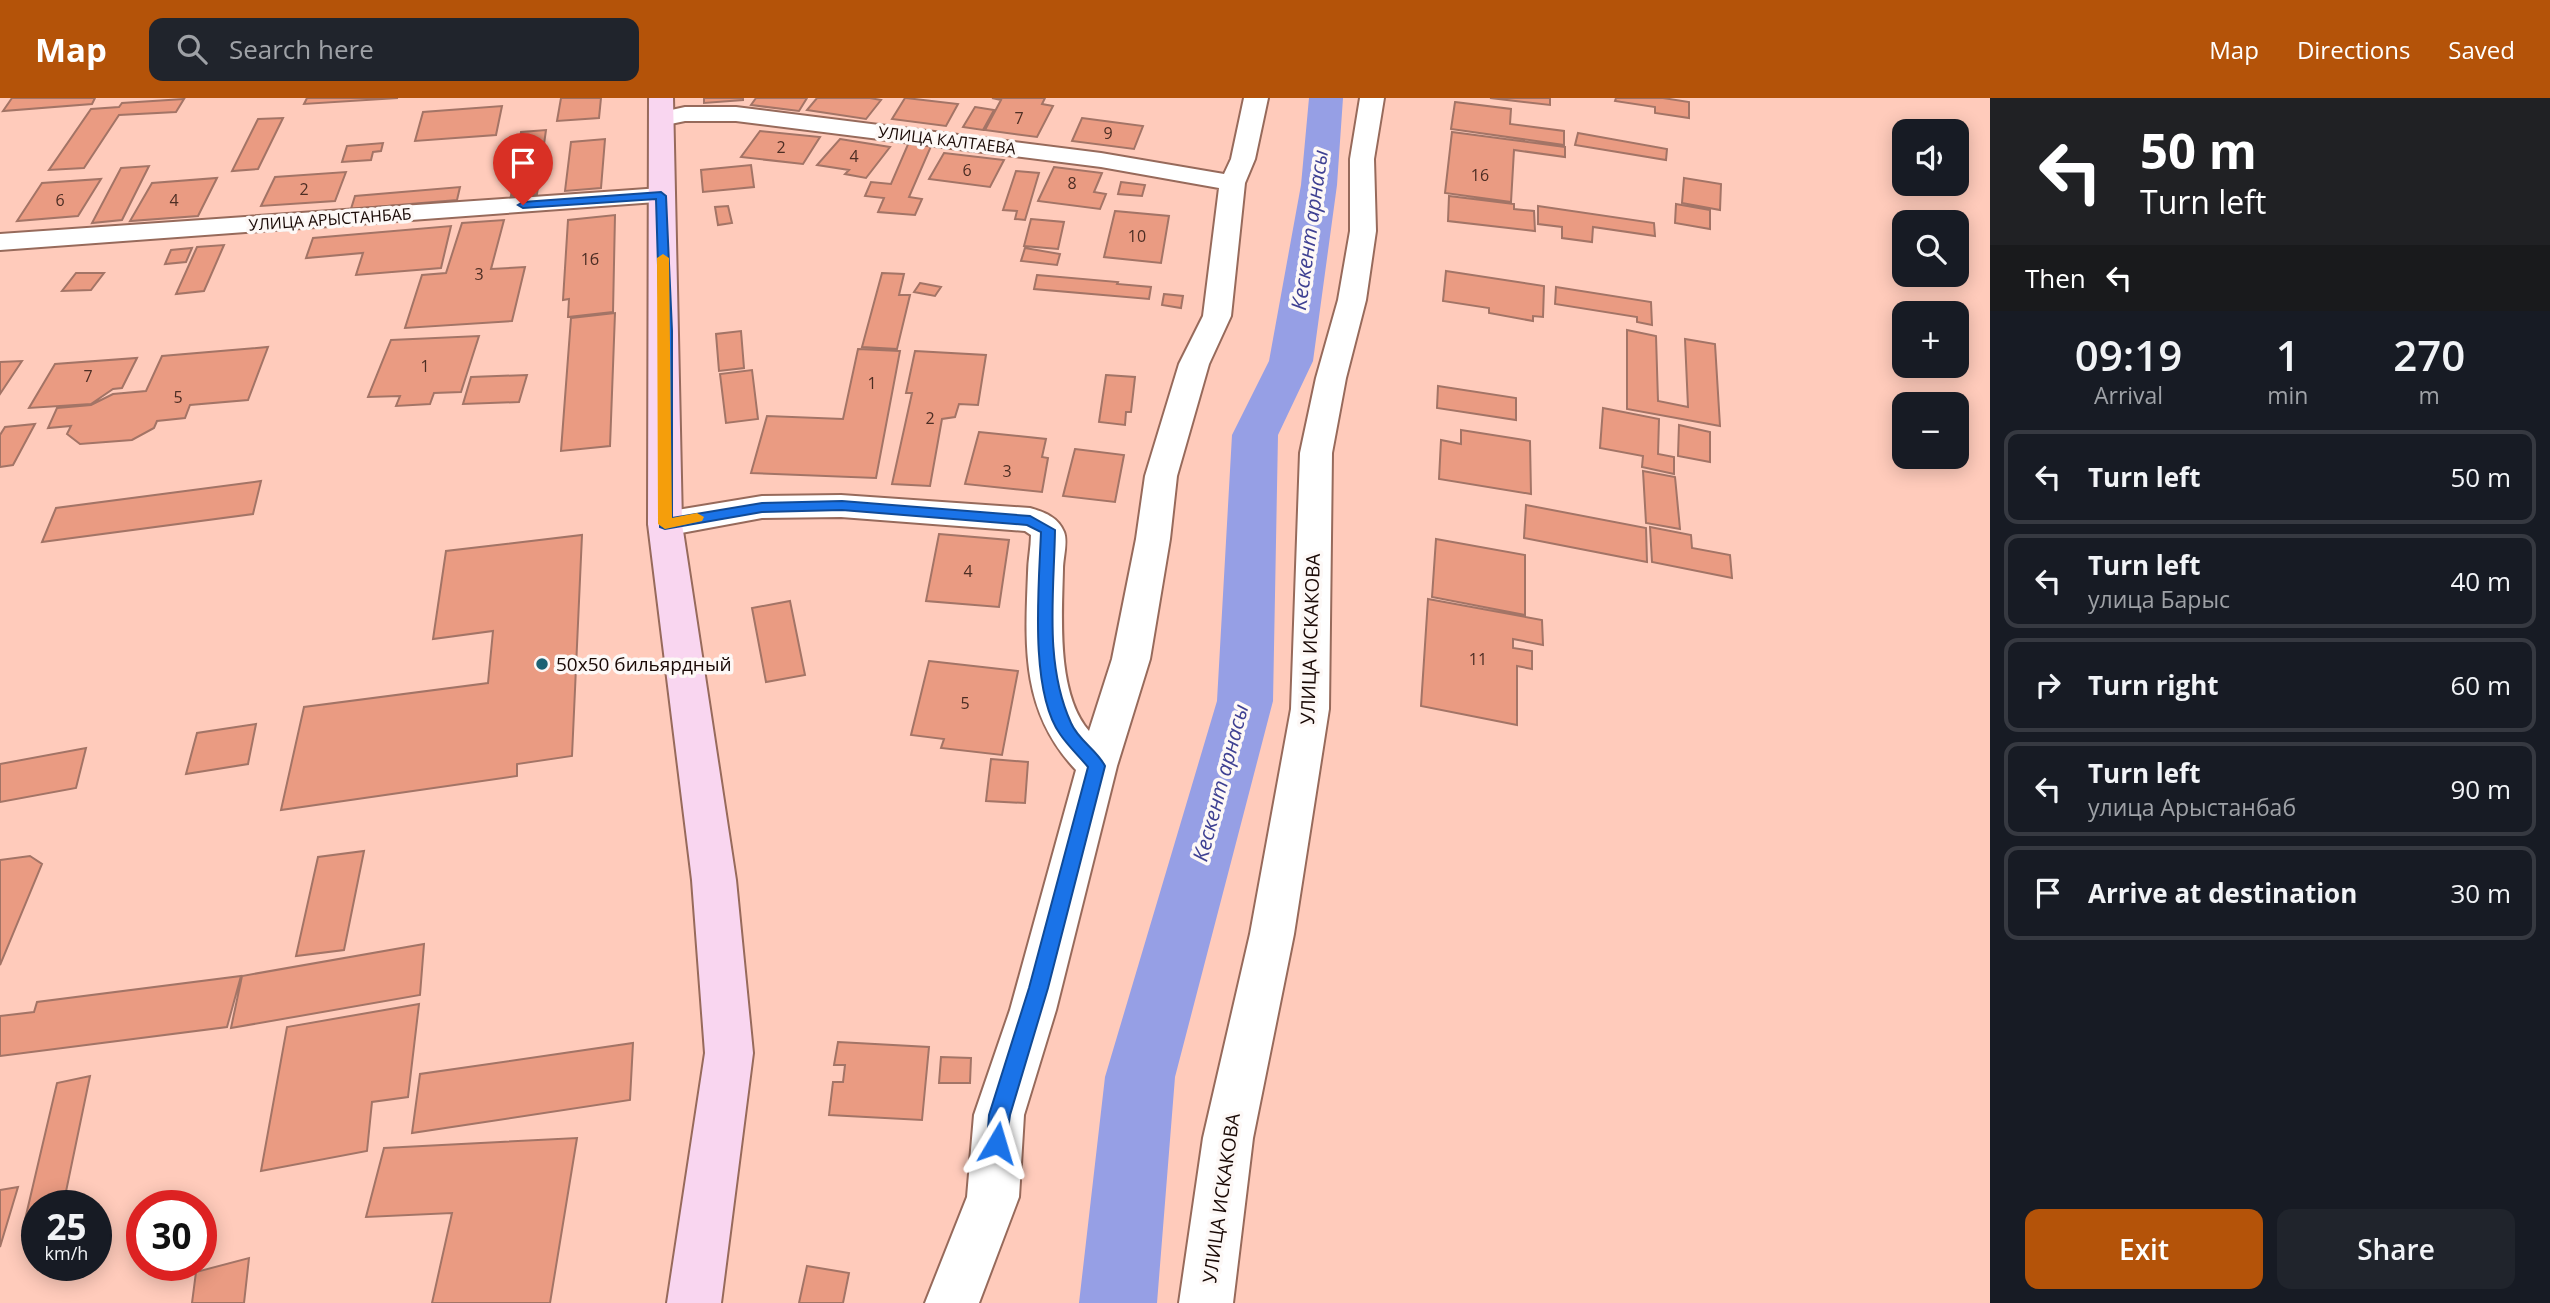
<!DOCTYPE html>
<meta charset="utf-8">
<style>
:root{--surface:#171b24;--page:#20242c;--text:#f1f3f6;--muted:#9ea1a6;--line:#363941;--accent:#b45309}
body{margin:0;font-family:"Open Sans",sans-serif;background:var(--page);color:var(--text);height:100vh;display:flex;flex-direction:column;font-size:26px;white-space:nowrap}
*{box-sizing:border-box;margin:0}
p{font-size:23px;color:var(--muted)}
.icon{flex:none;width:38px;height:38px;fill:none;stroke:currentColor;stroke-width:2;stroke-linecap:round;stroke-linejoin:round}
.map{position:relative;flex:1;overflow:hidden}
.details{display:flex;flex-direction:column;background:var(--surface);width:560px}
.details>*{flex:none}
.top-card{background:#202124;color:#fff;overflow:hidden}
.controls{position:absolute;left:1892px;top:21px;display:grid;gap:14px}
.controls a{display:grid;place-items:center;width:77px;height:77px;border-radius:14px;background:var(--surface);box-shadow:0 4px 18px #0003;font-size:35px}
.speed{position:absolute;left:21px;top:1092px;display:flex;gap:14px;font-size:35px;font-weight:700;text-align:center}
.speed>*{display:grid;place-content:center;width:91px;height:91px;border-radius:50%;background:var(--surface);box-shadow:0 4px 18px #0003;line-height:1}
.speed small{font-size:18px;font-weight:400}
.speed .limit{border:10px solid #d22;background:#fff;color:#111}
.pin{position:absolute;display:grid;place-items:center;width:60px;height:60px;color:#fff;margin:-72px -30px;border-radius:50% 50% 50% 0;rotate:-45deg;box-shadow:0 0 7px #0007}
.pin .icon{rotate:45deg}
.me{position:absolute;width:77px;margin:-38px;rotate:7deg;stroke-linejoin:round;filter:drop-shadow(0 0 5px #0008)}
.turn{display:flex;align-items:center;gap:24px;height:147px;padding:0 35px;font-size:32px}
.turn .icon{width:91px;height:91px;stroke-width:2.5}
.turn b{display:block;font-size:49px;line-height:60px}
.then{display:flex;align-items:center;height:66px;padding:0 35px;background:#0003;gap:14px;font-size:26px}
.eta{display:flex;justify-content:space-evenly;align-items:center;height:119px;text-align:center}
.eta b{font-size:42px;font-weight:600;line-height:49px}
.cta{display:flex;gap:14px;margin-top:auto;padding:14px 35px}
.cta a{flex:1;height:80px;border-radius:14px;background:var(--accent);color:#fff;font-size:28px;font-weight:600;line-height:80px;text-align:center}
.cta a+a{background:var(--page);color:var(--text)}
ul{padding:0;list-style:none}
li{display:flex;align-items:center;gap:21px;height:94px;margin:0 14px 10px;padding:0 21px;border:4px solid var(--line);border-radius:14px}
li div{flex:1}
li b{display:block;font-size:26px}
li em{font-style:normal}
header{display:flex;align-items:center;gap:42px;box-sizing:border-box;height:98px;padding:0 35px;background:var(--accent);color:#fff}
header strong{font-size:33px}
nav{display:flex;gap:38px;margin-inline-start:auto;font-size:24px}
.search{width:490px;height:63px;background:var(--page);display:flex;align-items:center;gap:18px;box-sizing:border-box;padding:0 24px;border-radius:14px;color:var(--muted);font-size:26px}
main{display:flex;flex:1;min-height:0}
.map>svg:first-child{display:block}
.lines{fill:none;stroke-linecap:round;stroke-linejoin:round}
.canal{fill:#969fe5;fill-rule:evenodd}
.building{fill:#ea9b82;stroke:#a37466;stroke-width:2}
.street-casing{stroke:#976a5b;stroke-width:4}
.secondary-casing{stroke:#976a5b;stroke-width:4}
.street{fill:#fff;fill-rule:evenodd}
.secondary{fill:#f9d6f0;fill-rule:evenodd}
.route{fill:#1a73e8;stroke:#114b97;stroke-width:2}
.slow{fill:#f59e0b}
.poi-dot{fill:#1d6274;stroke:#fdf8f6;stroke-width:2.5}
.labels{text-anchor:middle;stroke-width:7;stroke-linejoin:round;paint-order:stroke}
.number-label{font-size:16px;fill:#4d2e24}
.far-street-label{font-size:16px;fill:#190905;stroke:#fdf8f6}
.street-label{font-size:19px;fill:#190905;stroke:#fdf8f6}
.poi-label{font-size:19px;fill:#190905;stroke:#fdf8f6;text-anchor:start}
.water-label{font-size:21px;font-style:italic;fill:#3e4092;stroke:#fdf8f6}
</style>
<header>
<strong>Map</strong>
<div class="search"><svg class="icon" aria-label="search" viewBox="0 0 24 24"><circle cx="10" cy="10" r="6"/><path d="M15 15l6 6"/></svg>Search here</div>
<nav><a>Map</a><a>Directions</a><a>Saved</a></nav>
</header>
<main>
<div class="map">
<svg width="1990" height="1205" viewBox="0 0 1990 1205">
<rect width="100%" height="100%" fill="#ffcbbb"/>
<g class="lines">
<path class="canal" d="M1309,0h34l-6,87 -24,176 -35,74 -5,266 -98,376 -18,226h-78l26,-226 112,-376 15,-266 37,-74 32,-176z"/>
</g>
<path class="building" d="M12,0h83l-3,6 -89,7z
M307,0h91l-94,6z
M561,0h40l-2,20 -42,3z
M704,0h39v2l-39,3z
M756,0h51l-8,13 -48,-6z
M817,0h53l11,2 -15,19 -59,-9z
M905,0h1l52,6 -12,22 -54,-7z
M992,0h53l-3,6 11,2 -16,31 -52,-7 16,-30z
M1490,0h60v7z
M1616,0h47l26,4v16l-34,-5v-6l-40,-6z
M184,1l-8,13 -57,3 -35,53 -35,2 42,-61 28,-2 3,-4z
M1455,4l56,7 -1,15 54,7v14l-113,-16z
M502,8l-6,29 -81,6 8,-29z
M975,9l19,3 -11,20 -20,-3z
M283,20l-25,51 -26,2 26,-52z
M1082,20l61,8 -9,23 -62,-8z
M546,32l-9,64 -26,2 10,-64z
M760,33l60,6 -17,27 -62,-7z
M1452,34l113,15v10l-51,-7 -3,52 -66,-9z
M1578,35l89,16 -1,11 -91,-15z
M605,41l-4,49 -36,3 6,-49z
M840,41l50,8 -24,31 -21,-4 4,-4 -32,-5z
M909,44l23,2 -23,53 13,2 -7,16 -37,-3 6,-14 -19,-2 6,-14 20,2z
M383,45l-2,8 -8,1 -2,8 -29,2 5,-16z
M944,55l60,7 -14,27 -61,-8z
M751,67l3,22 -51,5 -2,-22z
M149,68l-27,54 -30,3 29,-55z
M1054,69l48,6 -8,19 12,2 -6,15 -62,-8z
M1016,73l23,2 -14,47 -10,-1 2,-8 -14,-1z
M346,74l-11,29 -74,5 14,-29z
M217,80l-19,38 -68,5 22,-38z
M1684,80l37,6 -1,26 -38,-7z
M101,81l-23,37 -61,5 25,-38z
M1121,84l24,3 -3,11 -24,-2z
M460,89l-3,13 -106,9 4,-13z
M1449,98l65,8v5l20,2 1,20 -87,-10z
M1676,106l34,6v19l-35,-6z
M728,108l4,17 -14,2 -3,-18z
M1538,108l116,17 1,13 -62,-9 -1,15 -30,-4v-11l-24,-3z
M1115,113l54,5 -8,47 -57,-6z
M615,117l-2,97 -45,5 1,-18 -6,1 5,-80z
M1031,121l33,3 -6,27 -34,-3z
M504,122l-13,49 34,-2 -13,54 -107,7 17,-53 24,-2 16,-50z
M451,128l-10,42 -85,7 7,-22 -57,5 7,-20z
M224,147l-20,46 -28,3 21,-47z
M192,150l-6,14 -21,2 6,-14z
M1025,150l35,6 -3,11 -36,-4z
M1446,173l98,15 -1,31 -10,-1v5l-44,-8v-5l-46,-7z
M76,175h28l-13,17 -29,1z
M882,175l22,1 -5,21h11l-13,54 -35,-2z
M1037,177l81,7 -1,2 34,3 -2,12 -115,-10z
M920,185l21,4 -6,9 -21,-4z
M1556,189l95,15 1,23 -15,-3v-5l-82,-13z
M1164,196l19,2 -2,12 -19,-3z
M615,215l-5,133 -49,5 10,-133z
M1627,232l29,6 2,65 30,6 -3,-68 30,5 5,82 -93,-17z
M741,233l3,37 -25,3 -3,-37z
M479,238l-18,56 -27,1 -4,11 -34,2 4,-10 -32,1 23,-57z
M268,249l-20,53 -58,5 -5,13 -28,3 -3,7 -22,12 -52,4 -13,-10 4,-8 -23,2 9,-20 34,-3 22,-11 33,-3 16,-35z
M858,251l42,2 -24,127 -125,-5 16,-57 76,3z
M915,253l71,4 -8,50 -19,-1 -4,13 -13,2 -12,67 -38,-2 20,-91h-6z
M137,260l-15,30 -9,1 -22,15 -62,4 26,-44z
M22,263l-22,33v-32z
M752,272l6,49 -32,4 -6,-49z
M527,277l-8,27 -56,2 8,-27z
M1106,277l29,2 -4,35h-5l-1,13 -26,-3z
M1438,288l78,12v22l-79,-12z
M1603,310l56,11 -1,35 16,3v17l-32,-7 1,-11 -43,-8z
M35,326l-22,41 -13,2v-32l5,-8z
M1679,327l31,7v30l-32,-6z
M1461,332l69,11 1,53 -92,-15 2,-39 20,4z
M979,334l67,7 -4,18 6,1 -6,34 -77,-8z
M1075,351l49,6 -9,47 -52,-6z
M1643,373l32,6 5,52 -34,-6z
M261,383l-8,33 -211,28 14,-34z
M1526,407l120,23 1,34 -123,-24z
M1650,429l41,8 1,13 38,7 2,23 -80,-16z
M939,436l70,6 -10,67 -73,-6z
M582,437l-10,221 -55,8v12l-236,34 23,-103 184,-24 5,-52 -60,8 13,-88z
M1436,441l89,16v60l-93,-18z
M1428,501l114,21 1,25 -30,-6v9l19,3v18l-15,-3v59l-96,-19z
M790,503l15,74 -39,7 -14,-74z
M929,563l89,10 -16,84 -61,-7 3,-9 -33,-4z
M256,626l-8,40 -62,10 11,-41z
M86,650l-10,40 -76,14v-38z
M991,661l37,3 -3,41 -39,-2z
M364,753l-20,99 -48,6 22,-99z
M30,758l12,8 -42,101v-105z
M424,846l-4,51 -189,33 11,-52z
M241,878l-14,51 -227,29v-40l34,-4 3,-10z
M419,906l-11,93 -36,5 -5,49 -106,20 26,-144z
M838,944l91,5 -7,73 -93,-5 4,-33h10l2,-17h-11z
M633,945l-3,57 -218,33 8,-59z
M941,959l30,1 -1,25h-31z
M90,978l-27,130h-26v15l-13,3 33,-141z
M577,1040l-27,165h-118l20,-90 -86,4 18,-69z
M18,1089l-18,60v-57z
M249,1160l-5,45h-52l4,-31z
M807,1168l42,7 -6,30h-44z"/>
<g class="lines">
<g class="street-casing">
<path id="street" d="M1244,0h24l-13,61 -10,24 -14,133 -22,48 -32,112 -7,63 -20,120 -33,107 -61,244 -32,105 -5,82 -40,106h-54l42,-106 7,-82 36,-105 66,-240c-55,-58 -51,-123 -48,-197 0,-13 3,-26 3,-38l-6,-4 -184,-14 -79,1 -97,18 -12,-4 -5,-8 5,-8 12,-4 97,-16 79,-1 189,13c14,4 28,9 34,24 4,10 -1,26 -1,37 -1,47 -7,124 26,162l23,-72 24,-120 9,-63 34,-112 24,-48 16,-128 -118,-21 -365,-46h-51l-24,5 -8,-2 -4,-5 4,-5 32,-7h51l365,46 123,21 7,-15z
M1360,0h24l-10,61 2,72 -10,69 -20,78 -14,75 -3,256 -35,225 -41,204 -20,165h-54l24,-165 47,-204 41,-225 9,-256 16,-75 22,-78 12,-69v-72z
M661,90l9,3 4,5 -4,5 -670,49v-16z"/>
</g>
<g class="secondary-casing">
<path id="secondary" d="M649,0h24l9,426 54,356 17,173 -32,250h-54l38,-250 -13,-173 -44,-356z"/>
</g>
<use href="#street" class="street"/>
<use href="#secondary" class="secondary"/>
</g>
<path class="route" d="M661,94l5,4 6,135v187l90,-15 80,-2 188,15 25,14c-1,63 -11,134 16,193 7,17 26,27 34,43l-57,222 -38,127 -5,35 -8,3 -7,-3 -3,-7 2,-28 40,-127 59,-221c-9,-11 -20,-21 -28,-33 -31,-44 -21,-149 -19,-202l-14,-7 -185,-15 -80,2 -97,17 -5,-2v-196l-4,-132 -133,9 -5,-3 5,-3z"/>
<path class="slow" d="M663,156l6,4 3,260 25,-5 7,4 -2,4 -37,8 -7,-5 -1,-266z"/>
<circle class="poi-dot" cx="542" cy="566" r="7"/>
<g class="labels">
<g class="number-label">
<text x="1019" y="26">7</text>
<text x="1108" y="41">9</text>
<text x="781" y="55">2</text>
<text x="854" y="64">4</text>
<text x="967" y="78">6</text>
<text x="1480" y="83">16</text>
<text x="1072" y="91">8</text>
<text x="304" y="97">2</text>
<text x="60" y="108">6</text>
<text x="174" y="108">4</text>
<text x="1137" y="144">10</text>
<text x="590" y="167">1б</text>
<text x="479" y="182">3</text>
<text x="425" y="274">1</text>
<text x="88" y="284">7</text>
<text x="872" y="291">1</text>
<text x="178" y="305">5</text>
<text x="930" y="326">2</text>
<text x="1007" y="379">3</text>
<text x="968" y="479">4</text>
<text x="1478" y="567">11</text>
<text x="965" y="611">5</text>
</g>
<g class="far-street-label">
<text transform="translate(947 42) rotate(7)" y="6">УЛИЦА КАЛТАЕВА</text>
<text transform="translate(330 121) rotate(-4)" y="6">УЛИЦА АРЫСТАНБАБ</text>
</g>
<g class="street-label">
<text transform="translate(1310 541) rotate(-88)" y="7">УЛИЦА ИСКАКОВА</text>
<text transform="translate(1221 1100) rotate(-82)" y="7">УЛИЦА ИСКАКОВА</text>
</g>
<g class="poi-label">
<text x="556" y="573">50х50 бильярдный</text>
</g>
<g class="water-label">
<text transform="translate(1310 132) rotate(-82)" y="7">Кескент арнасы</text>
<text transform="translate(1221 685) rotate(-75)" y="7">Кескент арнасы</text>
</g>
</g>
</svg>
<div class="controls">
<a><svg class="icon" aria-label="sound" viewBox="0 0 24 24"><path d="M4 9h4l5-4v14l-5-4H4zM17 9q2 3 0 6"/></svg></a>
<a><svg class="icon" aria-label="search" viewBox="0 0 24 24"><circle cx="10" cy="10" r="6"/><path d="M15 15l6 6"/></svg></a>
<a>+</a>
<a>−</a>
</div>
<div class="speed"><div>25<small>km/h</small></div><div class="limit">30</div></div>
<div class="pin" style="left:523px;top:107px;background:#d93025"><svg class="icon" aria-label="arrive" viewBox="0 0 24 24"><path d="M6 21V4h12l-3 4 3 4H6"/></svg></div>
<svg class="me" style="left:997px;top:1045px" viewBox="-20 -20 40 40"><path d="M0-17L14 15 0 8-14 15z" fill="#1a73e8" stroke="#fff" stroke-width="4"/></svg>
</div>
<section class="details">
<div class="top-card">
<div class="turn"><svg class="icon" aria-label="left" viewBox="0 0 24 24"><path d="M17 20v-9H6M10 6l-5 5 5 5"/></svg><div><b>50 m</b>Turn left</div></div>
<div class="then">Then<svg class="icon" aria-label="left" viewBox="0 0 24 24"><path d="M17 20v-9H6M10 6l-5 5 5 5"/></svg></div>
</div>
<div class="eta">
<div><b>09:19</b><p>Arrival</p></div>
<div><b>1</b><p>min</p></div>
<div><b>270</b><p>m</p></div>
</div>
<ul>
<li><svg class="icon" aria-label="left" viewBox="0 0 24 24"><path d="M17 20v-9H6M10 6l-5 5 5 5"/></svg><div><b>Turn left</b></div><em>50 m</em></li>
<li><svg class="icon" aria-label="left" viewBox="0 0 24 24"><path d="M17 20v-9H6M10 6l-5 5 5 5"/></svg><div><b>Turn left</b><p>улица Барыс</p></div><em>40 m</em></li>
<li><svg class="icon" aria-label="right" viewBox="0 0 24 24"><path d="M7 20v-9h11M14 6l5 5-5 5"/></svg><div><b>Turn right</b></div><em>60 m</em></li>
<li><svg class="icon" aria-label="left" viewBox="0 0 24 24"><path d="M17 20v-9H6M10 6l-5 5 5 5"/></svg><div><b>Turn left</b><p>улица Арыстанбаб</p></div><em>90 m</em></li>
<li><svg class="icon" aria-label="arrive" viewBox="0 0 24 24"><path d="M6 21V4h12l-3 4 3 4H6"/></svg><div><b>Arrive at destination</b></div><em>30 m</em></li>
</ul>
<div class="cta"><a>Exit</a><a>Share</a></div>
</section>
</main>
